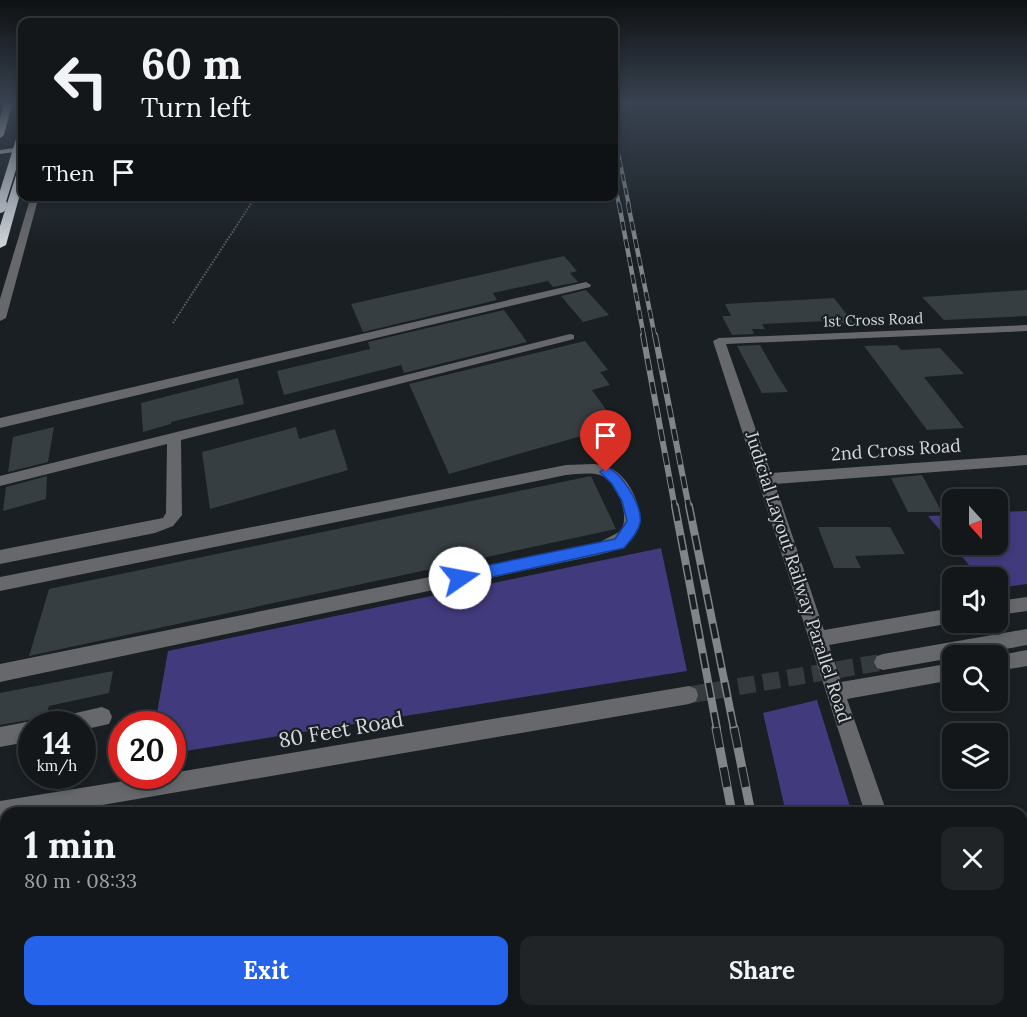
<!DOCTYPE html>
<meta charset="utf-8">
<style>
:root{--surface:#13171a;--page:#202427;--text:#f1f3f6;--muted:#9d9fa2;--line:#323639;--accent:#2563eb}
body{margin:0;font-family:Lora,serif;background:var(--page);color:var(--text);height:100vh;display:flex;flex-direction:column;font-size:22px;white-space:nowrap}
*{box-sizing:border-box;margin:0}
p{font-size:20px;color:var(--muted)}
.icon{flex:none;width:33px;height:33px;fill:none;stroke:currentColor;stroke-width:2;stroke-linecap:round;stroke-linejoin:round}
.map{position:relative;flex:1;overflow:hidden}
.panel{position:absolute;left:0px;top:807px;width:1028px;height:210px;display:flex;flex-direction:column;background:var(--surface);border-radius:18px 18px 0 0;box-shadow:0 3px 9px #0003,0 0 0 2px var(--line)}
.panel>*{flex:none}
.hud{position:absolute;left:18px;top:18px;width:600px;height:183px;border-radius:12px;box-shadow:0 3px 9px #0003,0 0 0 2px var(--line);background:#13171a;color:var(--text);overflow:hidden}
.needle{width:39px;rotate:159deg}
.controls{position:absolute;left:942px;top:489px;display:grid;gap:12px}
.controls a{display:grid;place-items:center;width:66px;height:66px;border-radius:12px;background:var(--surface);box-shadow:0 3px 9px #0003,0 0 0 2px var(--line);font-size:30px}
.speed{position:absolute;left:18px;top:711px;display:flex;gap:12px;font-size:30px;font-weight:700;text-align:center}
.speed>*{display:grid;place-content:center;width:78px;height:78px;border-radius:50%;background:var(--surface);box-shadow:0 3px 9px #0003,0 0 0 2px var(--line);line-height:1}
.speed small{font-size:15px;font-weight:400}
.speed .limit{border:9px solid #d22;background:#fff;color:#111}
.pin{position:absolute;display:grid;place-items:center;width:51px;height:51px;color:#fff;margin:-62px -26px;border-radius:50% 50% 50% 0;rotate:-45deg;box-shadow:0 0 6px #0007}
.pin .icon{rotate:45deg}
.me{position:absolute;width:66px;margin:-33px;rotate:78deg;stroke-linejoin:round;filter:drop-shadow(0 0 4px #0008)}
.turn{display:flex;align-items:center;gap:21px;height:126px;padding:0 24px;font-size:27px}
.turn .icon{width:78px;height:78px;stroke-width:2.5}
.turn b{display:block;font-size:42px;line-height:51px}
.then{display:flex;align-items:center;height:57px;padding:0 24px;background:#0003;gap:12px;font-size:22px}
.round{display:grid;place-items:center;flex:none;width:63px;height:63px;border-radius:12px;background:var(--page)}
.headline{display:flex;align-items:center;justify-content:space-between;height:102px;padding:0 24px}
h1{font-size:36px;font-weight:700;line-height:45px}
.button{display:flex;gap:12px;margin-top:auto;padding:12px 24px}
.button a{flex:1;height:69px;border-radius:12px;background:var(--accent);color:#fff;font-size:24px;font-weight:700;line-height:69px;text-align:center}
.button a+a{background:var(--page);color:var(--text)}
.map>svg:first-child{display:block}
.green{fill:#413a7d}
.building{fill:#363e41}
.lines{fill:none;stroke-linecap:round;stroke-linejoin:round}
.minor-tunnel{stroke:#353b3f;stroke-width:17;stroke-dasharray:17 8;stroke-linecap:butt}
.path{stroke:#5d6266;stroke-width:2;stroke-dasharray:1.5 1.5;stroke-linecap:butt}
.minor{fill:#67686b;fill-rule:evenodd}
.major{fill:#b0b4ba;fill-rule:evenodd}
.highway{fill:#ced2d9;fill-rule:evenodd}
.rail-far4-casing{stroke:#818588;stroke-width:4}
.rail-far3-casing{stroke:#818588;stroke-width:4.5}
.rail-far2-casing{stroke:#818588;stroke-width:6}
.rail-far1-casing{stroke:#818588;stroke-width:8}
.rail-casing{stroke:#818588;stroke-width:9}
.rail-far4{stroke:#191f23;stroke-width:2;stroke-dasharray:7;stroke-linecap:butt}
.rail-far3{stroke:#191f23;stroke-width:3;stroke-dasharray:9;stroke-linecap:butt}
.rail-far2{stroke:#191f23;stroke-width:4;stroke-dasharray:12;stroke-linecap:butt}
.rail-far1{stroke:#191f23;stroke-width:5;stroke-dasharray:15;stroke-linecap:butt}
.rail{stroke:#191f23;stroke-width:7;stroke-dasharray:20;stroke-linecap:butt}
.highway-bridge-far1{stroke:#ced2d9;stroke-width:9}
.highway-bridge{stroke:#ced2d9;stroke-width:12}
.route{fill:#2563eb;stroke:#184099;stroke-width:1.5}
.labels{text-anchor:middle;stroke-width:4.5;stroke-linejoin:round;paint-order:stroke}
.far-street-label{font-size:15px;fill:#d5d8db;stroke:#191f23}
.street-label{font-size:18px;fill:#d5d8db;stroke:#191f23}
.near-street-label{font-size:21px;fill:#d5d8db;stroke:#191f23}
</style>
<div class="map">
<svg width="1027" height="1017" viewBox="0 0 1027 1017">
<rect width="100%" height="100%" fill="#191f23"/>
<path class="green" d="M1027,511v73l-29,4v-10l-19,-1 -51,-61 24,-1v29h46v-32z
M661,548l26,123 -514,82 -1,-29h-17l13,-73z
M817,700l35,113h-66l-23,-100z
M1027,892v125h-50l-2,-6h47v-118z
M833,1011h79l2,6h-80z"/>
<path class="building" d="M564,256l13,15 -7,2 8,9 -25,5 -5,-6 -55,12 4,7 -134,32 -12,-28z
M586,290l23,25 -26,7 -22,-26z
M1027,290v26l-83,4 -22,-23z
M834,298l20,26 -23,1 -3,-4 -66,3 3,5h-13l2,5 -22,1 -10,-19h9l-6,-12z
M504,310l23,32 -123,31 -3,-8 -117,30 -7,-24 93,-22 -2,-7z
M585,341l23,29 -8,2 10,13 -18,5 15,21 -18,5 10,15 -150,43 -40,-90z
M760,345l16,28 12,19 -26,1 -25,-47z
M897,345l4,5 39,-2 24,26 -40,3 40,51 -37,2 -63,-84z
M238,378l6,26 -73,18v2l-28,8 -2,-29z
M54,427l-6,35 -40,10 5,-35z
M296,427l3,12 36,-10 13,41 -138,39 -8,-57z
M922,475l20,37h-34l-17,-34z
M47,476l-1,23 -43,12 3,-24z
M591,476l25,53 -587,127 20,-67z
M818,527h72l15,27 -50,2 6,12h-27z
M113,671l-4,22 -60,13 -3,11 -46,8v-32z"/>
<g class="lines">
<path class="minor-tunnel" d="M689,695l194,-33"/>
<path class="path" d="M173,323l83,-127"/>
<path class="minor" d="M31,196h8l-33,122 -6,3v-22z
M586,282l5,3 -1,2 -590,141v-10z
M1027,325v6l-301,13 45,129 256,-18v10l-252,19 49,146 128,-22v15l-123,22 12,37 111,-19v17l-105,19 40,114h-22l-152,-472 6,-3z
M570,334l4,1v4l-393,101 1,75 -9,11 -18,7 -155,31v-14l163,-32 3,-5 1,-69 -167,42v-10z
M594,464c8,1 16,3 23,8 17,13 32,49 15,67 -8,10 -23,13 -34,16l-598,127v-18l598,-121 23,-12c9,-16 -3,-49 -21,-56 -10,-3 -23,-1 -34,0l-566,116v-14l566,-112z
M1027,597v14l-29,4v-14z
M1027,629v16l-59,11h-16v2l-69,12 -6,-2 -3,-6 3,-6 6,-2z
M1027,650v16l-29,5v-15h-3z
M689,686l7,3 2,6 -2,6 -7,3 -633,109h-50v9l-6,1v-22l155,-25h17v-3z
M102,707l7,3 3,7 -3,7 -27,6v-6h-27l3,-7z
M32,721l7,3h-7v17l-32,6v-20z
M1027,841v22l-5,2v-22z
M6,975v24l-6,2v-24z
M299,1011h26v6h-26z
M929,1011h26l2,6h-26z"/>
<path class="major" d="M22,147v4l-22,3v-4z"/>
<path class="highway" d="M4,104h8l-8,31 -4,3v-20z
M22,169v18l-16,58 -6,3v-22l17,-54z"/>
<g class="rail-far4-casing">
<path id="rail-far4" d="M614,133l15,73
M616,188l3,18"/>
</g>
<g class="rail-far3-casing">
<path id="rail-far3" d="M619,204l25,133
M628,204l27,133"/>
</g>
<g class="rail-far2-casing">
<path id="rail-far2" d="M643,335l32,173
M655,335l34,173"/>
</g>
<g class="rail-far1-casing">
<path id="rail-far1" d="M675,506l42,223
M689,506l45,223"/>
</g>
<g class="rail-casing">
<path id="rail" d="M716,728l16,85
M734,728l17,85
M768,1011l2,6
M792,1011l1,6"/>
</g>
<use href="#rail-far4" class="rail-far4"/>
<use href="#rail-far3" class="rail-far3"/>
<use href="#rail-far2" class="rail-far2"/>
<use href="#rail-far1" class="rail-far1"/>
<use href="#rail" class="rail"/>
<path class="highway-bridge-far1" d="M0,206l22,-71"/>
<path class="highway-bridge" d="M0,207l1,-3"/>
</g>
<linearGradient id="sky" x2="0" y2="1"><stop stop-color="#0e1113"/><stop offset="0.42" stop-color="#384250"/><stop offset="1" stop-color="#384250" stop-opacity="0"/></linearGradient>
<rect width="1027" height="246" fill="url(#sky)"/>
<path class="route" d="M606,467c16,5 37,40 34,56 -2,10 -10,18 -16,25l-164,36 -5,-2 -2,-4 2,-5 5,-2 155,-32 12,-18 -5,-20 -10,-17 -12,-12z"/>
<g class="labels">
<g class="far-street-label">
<text transform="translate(873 320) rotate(-2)" y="5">1st Cross Road</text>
</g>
<g class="street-label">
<text transform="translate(896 450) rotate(-4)" y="6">2nd Cross Road</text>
<text transform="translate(798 577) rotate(72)" y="6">Judicial Layout Railway Parallel Road</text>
</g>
<g class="near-street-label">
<text transform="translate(341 730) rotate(-10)" y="7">80 Feet Road</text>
</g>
</g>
</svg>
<div class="controls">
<a><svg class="needle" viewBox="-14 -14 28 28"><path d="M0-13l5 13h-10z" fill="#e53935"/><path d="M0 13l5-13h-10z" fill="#9d9fa2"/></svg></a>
<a><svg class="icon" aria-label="sound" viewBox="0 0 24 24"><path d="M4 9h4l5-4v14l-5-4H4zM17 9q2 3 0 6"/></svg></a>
<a><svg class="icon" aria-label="search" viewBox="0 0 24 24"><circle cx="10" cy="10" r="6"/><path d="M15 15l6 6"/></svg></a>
<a><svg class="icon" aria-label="layers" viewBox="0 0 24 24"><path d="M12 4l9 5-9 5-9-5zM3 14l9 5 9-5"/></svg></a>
</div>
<div class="speed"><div>14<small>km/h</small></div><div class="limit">20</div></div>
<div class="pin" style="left:606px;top:472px;background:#d93025"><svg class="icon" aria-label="arrive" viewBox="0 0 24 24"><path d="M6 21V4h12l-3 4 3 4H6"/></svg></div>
<svg class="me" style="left:460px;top:578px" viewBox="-20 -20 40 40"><circle r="19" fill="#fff"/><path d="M0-13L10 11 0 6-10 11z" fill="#2563eb"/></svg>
<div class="hud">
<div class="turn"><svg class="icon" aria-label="left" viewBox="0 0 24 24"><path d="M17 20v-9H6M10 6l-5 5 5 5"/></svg><div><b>60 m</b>Turn left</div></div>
<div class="then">Then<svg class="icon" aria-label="arrive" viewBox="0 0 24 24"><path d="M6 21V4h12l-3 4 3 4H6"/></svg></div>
</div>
<section class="panel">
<div class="headline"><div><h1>1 min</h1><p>80 m · 08:33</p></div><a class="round"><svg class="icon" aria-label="close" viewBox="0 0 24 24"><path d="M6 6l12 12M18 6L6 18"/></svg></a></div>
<div class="button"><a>Exit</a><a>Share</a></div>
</section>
</div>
